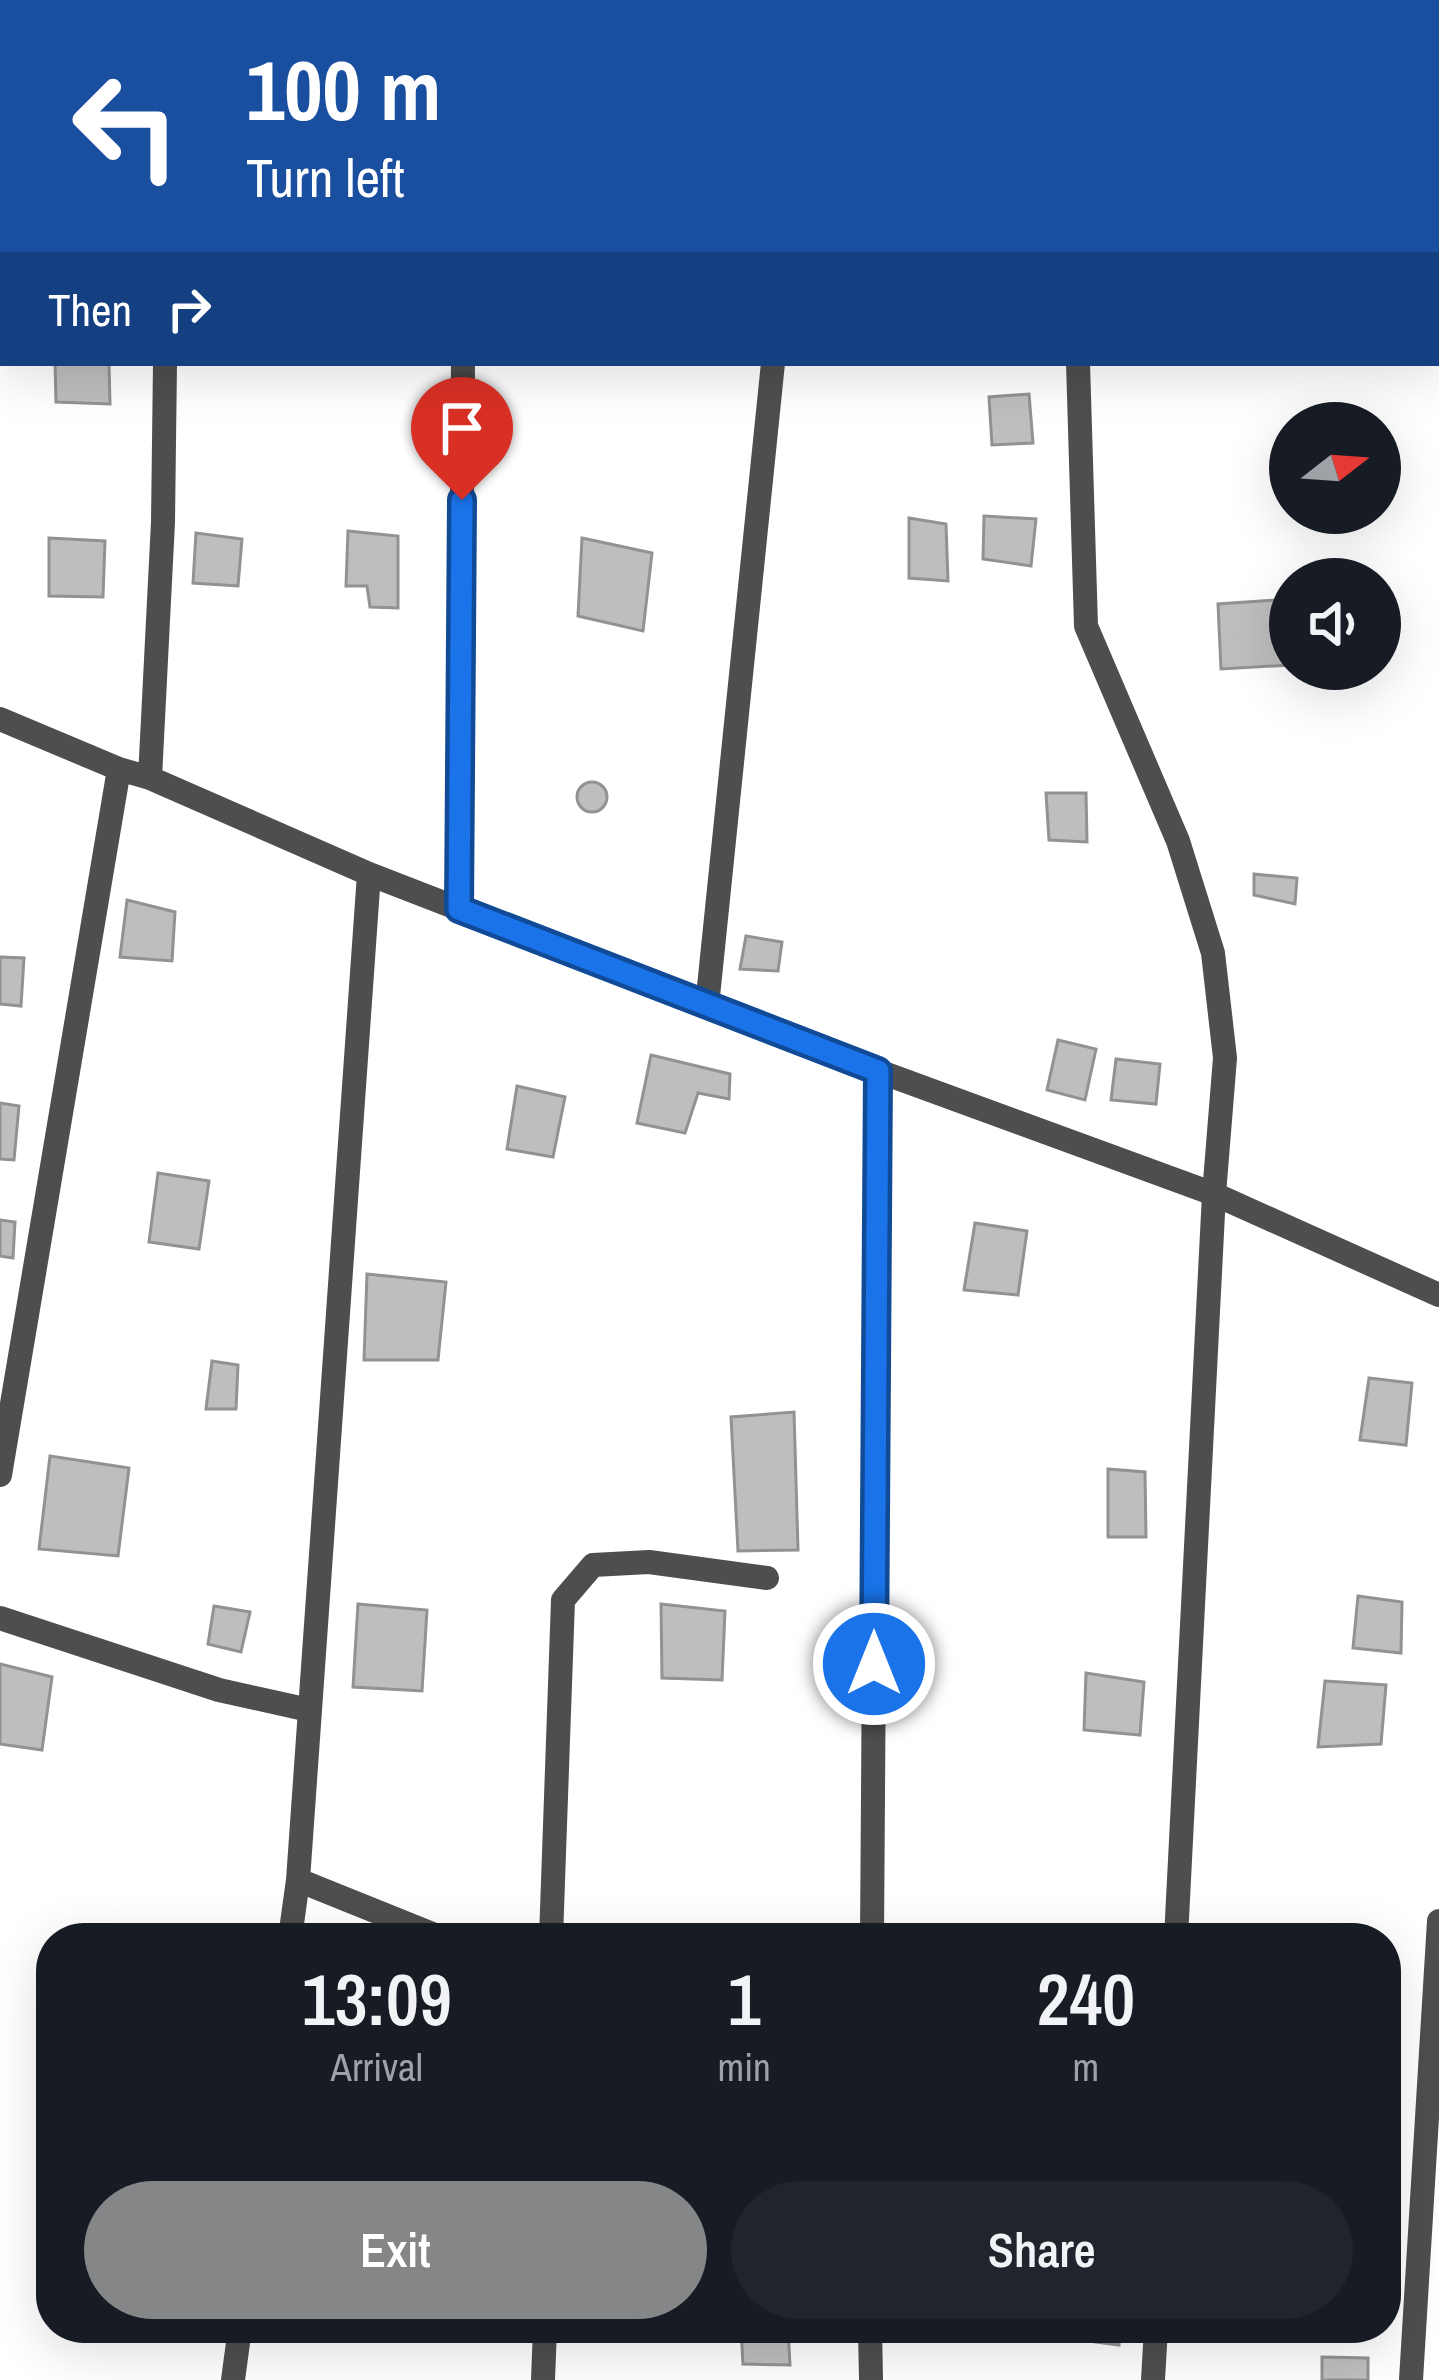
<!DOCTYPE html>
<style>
:root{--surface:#171b24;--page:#20242c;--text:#f1f3f6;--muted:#9ea1a6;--accent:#858687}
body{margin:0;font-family:"Archivo Narrow",sans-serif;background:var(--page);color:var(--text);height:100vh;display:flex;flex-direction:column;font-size:45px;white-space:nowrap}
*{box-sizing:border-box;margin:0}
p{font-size:39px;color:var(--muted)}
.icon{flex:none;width:66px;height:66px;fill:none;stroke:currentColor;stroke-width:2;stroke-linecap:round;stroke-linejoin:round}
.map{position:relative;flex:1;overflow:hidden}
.details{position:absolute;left:36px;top:1923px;width:1365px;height:420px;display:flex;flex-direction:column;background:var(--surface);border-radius:48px;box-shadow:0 12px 48px #0002}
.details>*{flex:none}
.banner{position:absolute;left:0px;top:0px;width:1440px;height:366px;box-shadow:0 12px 48px #0002;background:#1a4fa0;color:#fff;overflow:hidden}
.needle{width:78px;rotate:73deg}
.controls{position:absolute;left:1269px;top:402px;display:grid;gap:24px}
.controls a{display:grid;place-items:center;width:132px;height:132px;border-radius:50%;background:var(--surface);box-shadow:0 12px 48px #0002;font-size:60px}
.pin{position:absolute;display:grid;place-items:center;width:102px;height:102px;color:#fff;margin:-123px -51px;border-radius:50% 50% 50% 0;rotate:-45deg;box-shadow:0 0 12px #0007}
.pin .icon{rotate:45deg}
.me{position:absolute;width:132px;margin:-66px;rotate:0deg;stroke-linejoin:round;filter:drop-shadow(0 0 9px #0008)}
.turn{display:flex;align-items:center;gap:42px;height:252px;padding:0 48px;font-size:54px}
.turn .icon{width:156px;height:156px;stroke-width:2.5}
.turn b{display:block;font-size:84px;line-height:102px}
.then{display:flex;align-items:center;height:114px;padding:0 48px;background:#0003;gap:24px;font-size:45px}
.eta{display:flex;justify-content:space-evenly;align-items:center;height:204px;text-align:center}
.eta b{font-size:72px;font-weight:600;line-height:84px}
.action{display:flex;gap:24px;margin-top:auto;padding:24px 48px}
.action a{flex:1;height:138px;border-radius:72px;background:var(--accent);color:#fff;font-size:48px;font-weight:600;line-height:138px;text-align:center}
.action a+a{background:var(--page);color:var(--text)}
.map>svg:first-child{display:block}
.building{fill:#bebebe;stroke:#929292;stroke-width:3}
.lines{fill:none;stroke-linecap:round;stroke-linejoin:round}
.minor{stroke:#4e4e4e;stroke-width:24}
.route-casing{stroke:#114b97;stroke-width:30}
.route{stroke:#1a73e8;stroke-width:21}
</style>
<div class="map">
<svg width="1439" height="2380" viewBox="0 0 1439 2380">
<rect width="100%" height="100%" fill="#fff"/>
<path class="building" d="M55,363h54l1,41 -54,-2z
M1029,394l4,49 -41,2 -3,-48z
M984,516l52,3 -5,47 -48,-7z
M909,518l37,6 2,57 -39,-3z
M348,531l50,5v72l-28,-1 -3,-21h-21z
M196,533l46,6 -4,47 -45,-3z
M49,538l56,3 -2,56 -54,-1z
M582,538l70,15 -9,78 -65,-15z
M1290,599v66l-69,4 -3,-65z
M577 797a15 15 0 1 1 30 0a15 15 0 1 1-30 0Z
M1046,793h40l1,49 -38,-2z
M1254,874l43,4 -2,26 -41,-9z
M127,900l48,12 -3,49 -52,-4z
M746,936l36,6 -4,29 -38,-2z
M0,957l24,1 -3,48 -21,-2z
M1058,1040l38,9 -11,51 -38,-10z
M651,1055l79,19 -1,25 -31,-6 -13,40 -48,-10z
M1116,1059l44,5 -4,40 -45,-4z
M517,1086l48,11 -12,60 -46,-8z
M0,1103l19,3 -5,54 -14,-1z
M158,1173l51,8 -10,68 -50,-7z
M0,1220l15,2 -2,36 -13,-2z
M975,1223l52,8 -9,64 -54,-5z
M367,1274l79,8 -8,78h-74z
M212,1361l26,4 -2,44h-30z
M1369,1378l43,5 -6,62 -46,-5z
M794,1412l4,138 -60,1 -7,-134z
M50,1456l79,12 -11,88 -79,-7z
M1108,1469l37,3 1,65h-38z
M1358,1596l44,6 -1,51 -48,-5z
M358,1604l69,6 -5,81 -69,-4z
M661,1604l64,7 -3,69 -60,-2z
M214,1606l36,6 -9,40 -33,-8z
M0,1664l52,13 -10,73 -42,-6z
M1086,1673l58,9 -4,53 -56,-5z
M1325,1681l61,4 -5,59 -63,3z
M741,2328h47l2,37 -47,-1z
M1072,2328h47v17l-47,-6z
M1322,2357l46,1v22h-46z"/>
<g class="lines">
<path class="minor" d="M424,0v3
M170,3v-3
M705,3v-3
M1075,3v-3
M1078,363l8,263 92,215 35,112 12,105 -11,136 -38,744
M0,719l119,50 31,9 219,96 509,197 336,123 225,101
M150,778l13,-256 2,-159
M459,909l4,-546
M707,1006l66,-643
M0,1475l119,-706
M0,1618l219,72 90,20
M298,1880l144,58
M290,1938l8,-58 71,-1006
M551,1938l12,-338 30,-35 56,-3 118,16
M872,1938l6,-867
M870,2328l1,52
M233,2380l7,-52
M543,2380l2,-52
M1153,2380l3,-52
M1411,2380l28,-459"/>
</g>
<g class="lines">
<g class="route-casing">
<path id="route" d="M462,500l-3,409 419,162 -4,593"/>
</g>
<use href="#route" class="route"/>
</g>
</svg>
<div class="controls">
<a><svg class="needle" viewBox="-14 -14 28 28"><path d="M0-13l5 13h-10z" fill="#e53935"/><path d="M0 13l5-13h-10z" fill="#9ea1a6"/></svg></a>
<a><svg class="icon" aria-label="sound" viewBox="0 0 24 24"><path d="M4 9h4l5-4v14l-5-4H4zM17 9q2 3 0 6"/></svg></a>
</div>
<div class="pin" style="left:462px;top:500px;background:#d93025"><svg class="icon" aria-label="arrive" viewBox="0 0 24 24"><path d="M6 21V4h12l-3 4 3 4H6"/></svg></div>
<svg class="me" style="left:874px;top:1664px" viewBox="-20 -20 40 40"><circle r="17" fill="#1a73e8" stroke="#fff" stroke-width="3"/><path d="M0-11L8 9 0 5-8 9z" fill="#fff"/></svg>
<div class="banner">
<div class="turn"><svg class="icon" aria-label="left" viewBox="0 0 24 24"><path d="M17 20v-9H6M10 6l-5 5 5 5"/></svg><div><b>100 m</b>Turn left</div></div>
<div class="then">Then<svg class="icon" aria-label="right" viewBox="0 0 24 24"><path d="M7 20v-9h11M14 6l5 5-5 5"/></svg></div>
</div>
<section class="details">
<div class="eta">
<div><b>13:09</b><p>Arrival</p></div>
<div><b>1</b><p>min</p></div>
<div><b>240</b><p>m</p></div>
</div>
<div class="action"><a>Exit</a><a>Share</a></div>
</section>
</div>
